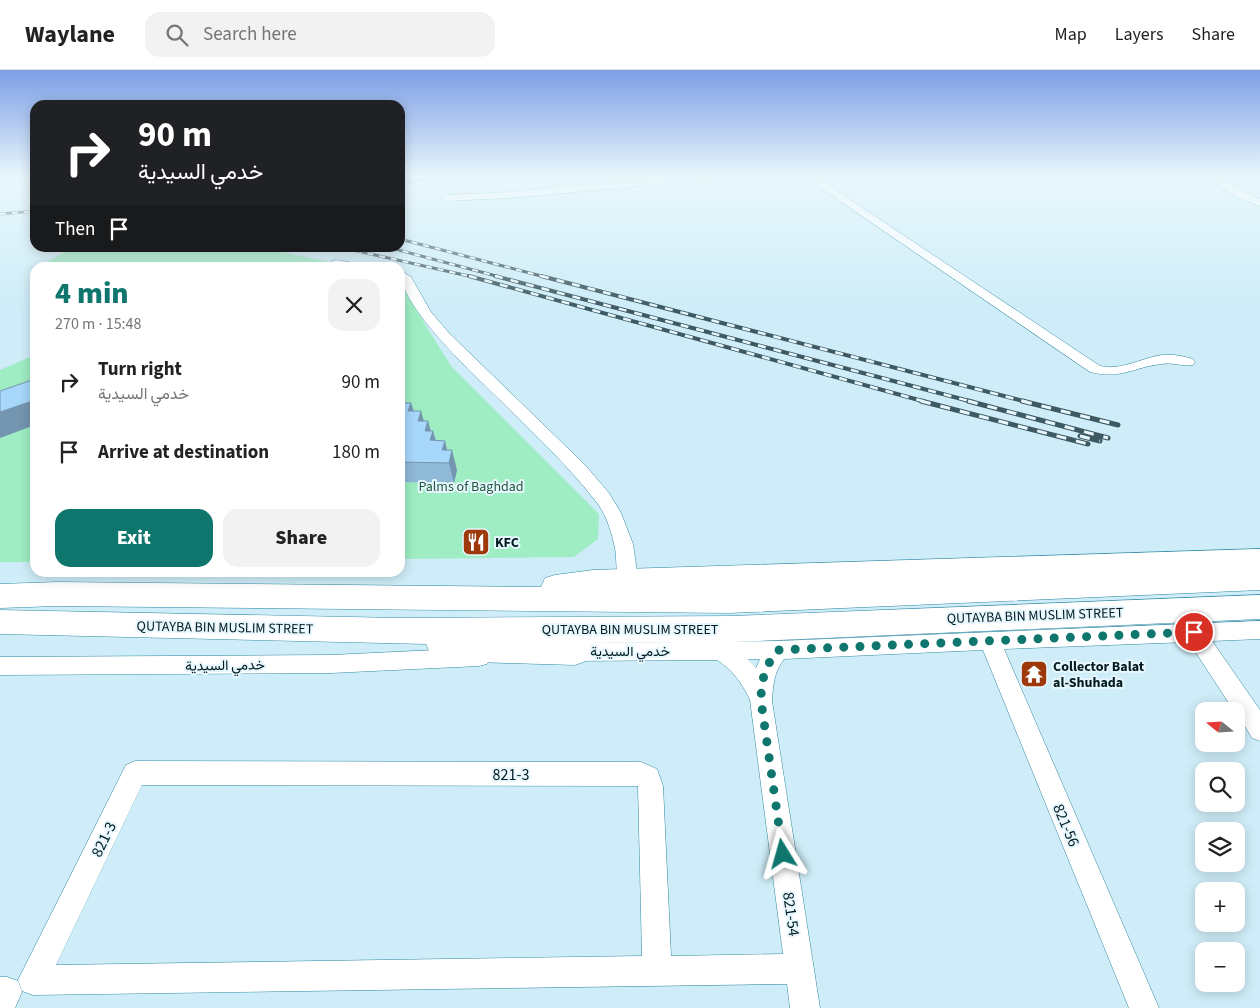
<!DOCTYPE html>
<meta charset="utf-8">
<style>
:root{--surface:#fff;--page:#f2f2f2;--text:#222;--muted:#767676;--line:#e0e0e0;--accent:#0f766e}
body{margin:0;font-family:"Source Sans 3",Vazirmatn,sans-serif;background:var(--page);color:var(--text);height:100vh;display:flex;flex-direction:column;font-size:19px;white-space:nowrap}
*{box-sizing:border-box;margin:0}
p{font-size:16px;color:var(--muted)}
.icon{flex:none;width:28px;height:28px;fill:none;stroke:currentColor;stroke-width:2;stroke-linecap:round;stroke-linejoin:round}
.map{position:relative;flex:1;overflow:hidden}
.panel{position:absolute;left:30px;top:192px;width:375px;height:315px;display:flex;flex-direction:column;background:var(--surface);border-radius:15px;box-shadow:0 2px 12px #0003}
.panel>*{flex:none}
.banner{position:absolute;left:30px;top:30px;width:375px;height:152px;border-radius:15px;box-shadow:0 2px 12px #0003;background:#202124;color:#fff;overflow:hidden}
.needle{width:32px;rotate:288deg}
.fabs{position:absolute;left:1195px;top:632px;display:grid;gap:10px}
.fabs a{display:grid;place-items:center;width:50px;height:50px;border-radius:10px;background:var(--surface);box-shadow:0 2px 12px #0003;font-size:25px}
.pin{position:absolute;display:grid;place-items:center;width:42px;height:42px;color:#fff;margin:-21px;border:2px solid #fff;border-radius:50%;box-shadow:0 1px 5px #0007}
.me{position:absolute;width:55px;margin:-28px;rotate:352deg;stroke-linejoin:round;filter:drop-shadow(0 0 4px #0008)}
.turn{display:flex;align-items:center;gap:18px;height:105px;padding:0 25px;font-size:22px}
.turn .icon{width:65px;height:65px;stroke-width:2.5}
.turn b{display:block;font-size:35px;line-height:42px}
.then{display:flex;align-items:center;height:48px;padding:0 25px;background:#0003;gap:10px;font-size:19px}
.round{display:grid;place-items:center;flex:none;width:52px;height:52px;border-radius:15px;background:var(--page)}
.overview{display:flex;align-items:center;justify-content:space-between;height:85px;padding:0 25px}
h1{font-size:30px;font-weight:800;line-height:38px;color:var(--accent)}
.primary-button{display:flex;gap:10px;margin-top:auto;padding:10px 25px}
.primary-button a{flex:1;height:58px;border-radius:15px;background:var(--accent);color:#fff;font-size:20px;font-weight:800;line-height:58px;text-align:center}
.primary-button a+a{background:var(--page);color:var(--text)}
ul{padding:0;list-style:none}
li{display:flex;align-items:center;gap:15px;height:70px;padding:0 25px}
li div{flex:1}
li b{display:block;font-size:19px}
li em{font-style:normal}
header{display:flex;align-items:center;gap:30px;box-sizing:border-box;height:70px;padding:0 25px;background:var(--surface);border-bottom:1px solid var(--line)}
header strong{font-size:24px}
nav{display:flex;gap:28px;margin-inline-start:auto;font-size:18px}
.search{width:350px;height:45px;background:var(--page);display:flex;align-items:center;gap:12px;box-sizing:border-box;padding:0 18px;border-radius:15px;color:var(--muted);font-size:19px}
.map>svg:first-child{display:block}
.green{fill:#9eedc3}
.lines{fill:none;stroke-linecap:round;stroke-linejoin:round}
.minor-casing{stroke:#3289a2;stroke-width:1}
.highway-casing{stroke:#3289a2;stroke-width:1}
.minor{fill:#fff;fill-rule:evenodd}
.highway{fill:#fff;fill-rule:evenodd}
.rail-far2-casing{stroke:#3d5961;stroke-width:3}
.rail-far1-casing{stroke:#3d5961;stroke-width:4}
.rail-casing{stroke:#3d5961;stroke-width:5}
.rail-far2{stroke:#e8f7fd;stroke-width:2;stroke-dasharray:6;stroke-linecap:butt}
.rail-far1{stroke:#e8f7fd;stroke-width:2.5;stroke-dasharray:8;stroke-linecap:butt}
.rail{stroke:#e8f7fd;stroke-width:3;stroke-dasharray:10;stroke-linecap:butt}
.wall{fill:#90b9d8}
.shaded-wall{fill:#7596b0}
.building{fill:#a7d7fb;stroke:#7596b0}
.route{stroke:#0f766e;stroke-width:9;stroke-dasharray:0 16.2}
.labels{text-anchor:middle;stroke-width:4;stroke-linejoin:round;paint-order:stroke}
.park-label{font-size:14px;fill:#21573e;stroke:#e8f7fd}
.poi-label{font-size:14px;font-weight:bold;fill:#011b22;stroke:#e8f7fd;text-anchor:start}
.street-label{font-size:14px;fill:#011b22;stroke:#e8f7fd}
.near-street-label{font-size:16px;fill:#011b22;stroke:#e8f7fd}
</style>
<header>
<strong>Waylane</strong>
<div class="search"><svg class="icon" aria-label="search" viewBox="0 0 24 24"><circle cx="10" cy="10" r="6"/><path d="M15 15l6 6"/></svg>Search here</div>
<nav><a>Map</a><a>Layers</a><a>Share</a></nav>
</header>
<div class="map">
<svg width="1260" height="938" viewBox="0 0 1260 938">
<rect width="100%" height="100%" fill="#ceedf8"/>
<path class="green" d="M72,178h191l90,19 -313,-1z
M400,214l51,82 148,148 -1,25 -24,18 -174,2z
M35,285v207h-35v-192z"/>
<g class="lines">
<g class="minor-casing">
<path id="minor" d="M663,107h47l-5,3 -194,18 -65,3 -5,-3 5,-3 65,-3z
M805,107h11l284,189c21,5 41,-8 62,-11 11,-1 21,1 31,4l2,3 -2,3c-10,2 -20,-3 -31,-1 -29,3 -40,16 -72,8z
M1204,107h12l44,22v7l-21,-8z
M336,190l24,4 6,4 -34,-1 -2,-3 2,-3z
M400,200l11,7 20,35 18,21 136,132 24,28 12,20 12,31 5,35 -3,5 -7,3 -7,-3c-7,-12 -3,-27 -7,-40 -3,-15 -10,-34 -20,-45 -28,-36 -62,-67 -94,-99 -27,-27 -100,-92 -100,-130z
M1260,551v18l-48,2 48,69v31l-8,-3 -16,-27h-2l-45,-69 -185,7 155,359h-30l-146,-358 -199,9c-10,13 -11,26 -12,42l48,307h-30l-3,-24 -754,11 -11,-4 -4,-11 108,-215 9,-4 506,1 16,7 6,17 8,170 112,-2 -33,-254c-8,-17 -17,-30 -33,-40l-151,1 -8,-3 -3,-6 3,-6 8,-3 212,-2zM748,589h12l-4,9zM142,715l496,1 4,170 -586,9z
M479,578l8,2 3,7 -3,7 -8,2 -148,7 -331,2v-18l331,-2z
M0,907h7l11,4 4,11 -7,16h-15z"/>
</g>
<g class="highway-casing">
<path id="highway" d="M1260,479v41l-531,23 -672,-7 -57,2v-24l57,-2 484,5 4,-9 10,-3 38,-5z
M1260,525v24l-527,23 -147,1 5,9 -5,9 -11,4 -102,-3 -43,-9 -4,-9 -426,-10v-24l399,8 334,-2z"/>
</g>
<use href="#minor" class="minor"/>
<use href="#highway" class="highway"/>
<g class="rail-far2-casing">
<path id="rail-far2" d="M400,112l58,-5
M0,144l35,-3
M400,169l145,38
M344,178l129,29
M391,178l109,29"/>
</g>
<g class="rail-far1-casing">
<path id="rail-far1" d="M469,206l457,126
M495,206l478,126
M541,206l486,126"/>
</g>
<g class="rail-casing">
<path id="rail" d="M921,331l167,43
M968,331l140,37
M1022,331l96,24
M1080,366l20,5"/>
</g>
<use href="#rail-far2" class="rail-far2"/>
<use href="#rail-far1" class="rail-far1"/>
<use href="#rail" class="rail"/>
</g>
<path class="wall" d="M400,333h11l3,8 10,10 7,10h2l3,9 9,1 2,9 10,20 -3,13 -54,-1z"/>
<path class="shaded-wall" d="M35,330v25l-35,13v-26z
M411,333l6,20 -9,-12z
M421,341l5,17 2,-7 4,14 1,-4 5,20 -13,-17 -7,-13z
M445,371l4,19 3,-10 5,20 -3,13 -5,-20 -7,-13z"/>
<path class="building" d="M32,310l3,6v14l-35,12v-21z
M400,333h11l-3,8h13l-3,10h10l-3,10h8l-3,9 15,1 -3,9h10l-3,13 -49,-1z"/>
<linearGradient id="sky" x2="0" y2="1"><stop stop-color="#7d9ee6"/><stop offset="0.45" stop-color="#e9f7fc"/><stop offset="1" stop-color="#e9f7fc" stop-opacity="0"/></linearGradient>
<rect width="1260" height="238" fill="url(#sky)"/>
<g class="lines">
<path class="route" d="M783,784l-22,-153c0,-21 4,-35 17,-51l416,-18"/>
</g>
<defs>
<g id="restaurant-square" transform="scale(1.4375)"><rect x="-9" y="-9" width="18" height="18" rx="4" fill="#9e390b" stroke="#e8f7fd"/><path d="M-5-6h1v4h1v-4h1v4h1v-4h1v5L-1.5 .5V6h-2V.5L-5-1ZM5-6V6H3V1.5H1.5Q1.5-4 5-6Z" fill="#fff"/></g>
<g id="temple-square" transform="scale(1.4375)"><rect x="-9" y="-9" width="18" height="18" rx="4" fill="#9e390b" stroke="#e8f7fd"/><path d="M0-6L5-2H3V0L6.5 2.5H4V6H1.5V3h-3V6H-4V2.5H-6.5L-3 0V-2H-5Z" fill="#fff"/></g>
</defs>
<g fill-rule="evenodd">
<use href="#restaurant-square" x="476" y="472"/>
<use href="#temple-square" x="1034" y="604"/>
</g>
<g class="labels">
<g class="park-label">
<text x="471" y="421">Palms of Baghdad</text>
</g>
<g class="poi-label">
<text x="495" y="477">KFC</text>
<text x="1053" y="601">Collector Balat<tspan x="1053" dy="16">al-Shuhada</tspan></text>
</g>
<g class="street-label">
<text transform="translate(1035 545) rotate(-2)" y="5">QUTAYBA BIN MUSLIM STREET</text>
<text transform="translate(225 557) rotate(1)" y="5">QUTAYBA BIN MUSLIM STREET</text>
<text x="630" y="564">QUTAYBA BIN MUSLIM STREET</text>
<text x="630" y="586">خدمي السيدية</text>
<text transform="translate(225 595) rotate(-1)" y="5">خدمي السيدية</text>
</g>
<g class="near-street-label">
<text x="511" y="710">821-3</text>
<text transform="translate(1067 755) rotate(67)" y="6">821-56</text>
<text transform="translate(103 769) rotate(-64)" y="6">821-3</text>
<text transform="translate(792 844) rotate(82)" y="6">821-54</text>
</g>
</g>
</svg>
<div class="fabs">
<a><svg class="needle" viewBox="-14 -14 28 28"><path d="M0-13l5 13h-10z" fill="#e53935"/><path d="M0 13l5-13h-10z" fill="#767676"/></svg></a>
<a><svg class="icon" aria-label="search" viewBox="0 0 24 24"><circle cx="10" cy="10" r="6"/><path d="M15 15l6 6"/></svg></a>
<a><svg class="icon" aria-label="layers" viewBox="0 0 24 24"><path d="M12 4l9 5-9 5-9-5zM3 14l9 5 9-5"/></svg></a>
<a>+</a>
<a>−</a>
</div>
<div class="pin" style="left:1194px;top:562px;background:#d93025"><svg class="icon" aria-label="arrive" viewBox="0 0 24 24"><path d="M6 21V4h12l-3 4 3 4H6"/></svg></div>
<svg class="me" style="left:783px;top:784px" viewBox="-20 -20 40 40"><path d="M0-17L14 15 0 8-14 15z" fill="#0f766e" stroke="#fff" stroke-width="4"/></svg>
<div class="banner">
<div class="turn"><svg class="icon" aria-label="right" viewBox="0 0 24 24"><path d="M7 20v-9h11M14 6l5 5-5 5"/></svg><div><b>90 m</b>خدمي السيدية</div></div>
<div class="then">Then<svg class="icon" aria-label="arrive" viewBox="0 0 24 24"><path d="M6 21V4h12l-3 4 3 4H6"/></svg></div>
</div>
<section class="panel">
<div class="overview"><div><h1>4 min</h1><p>270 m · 15:48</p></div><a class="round"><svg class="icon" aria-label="close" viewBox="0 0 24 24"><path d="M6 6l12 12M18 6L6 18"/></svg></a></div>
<ul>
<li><svg class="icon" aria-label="right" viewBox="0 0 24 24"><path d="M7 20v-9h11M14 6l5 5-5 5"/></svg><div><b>Turn right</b><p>خدمي السيدية</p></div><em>90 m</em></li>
<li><svg class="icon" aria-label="arrive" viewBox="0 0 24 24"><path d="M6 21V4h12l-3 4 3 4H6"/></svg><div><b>Arrive at destination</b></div><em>180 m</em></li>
</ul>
<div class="primary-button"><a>Exit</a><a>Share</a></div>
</section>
</div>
